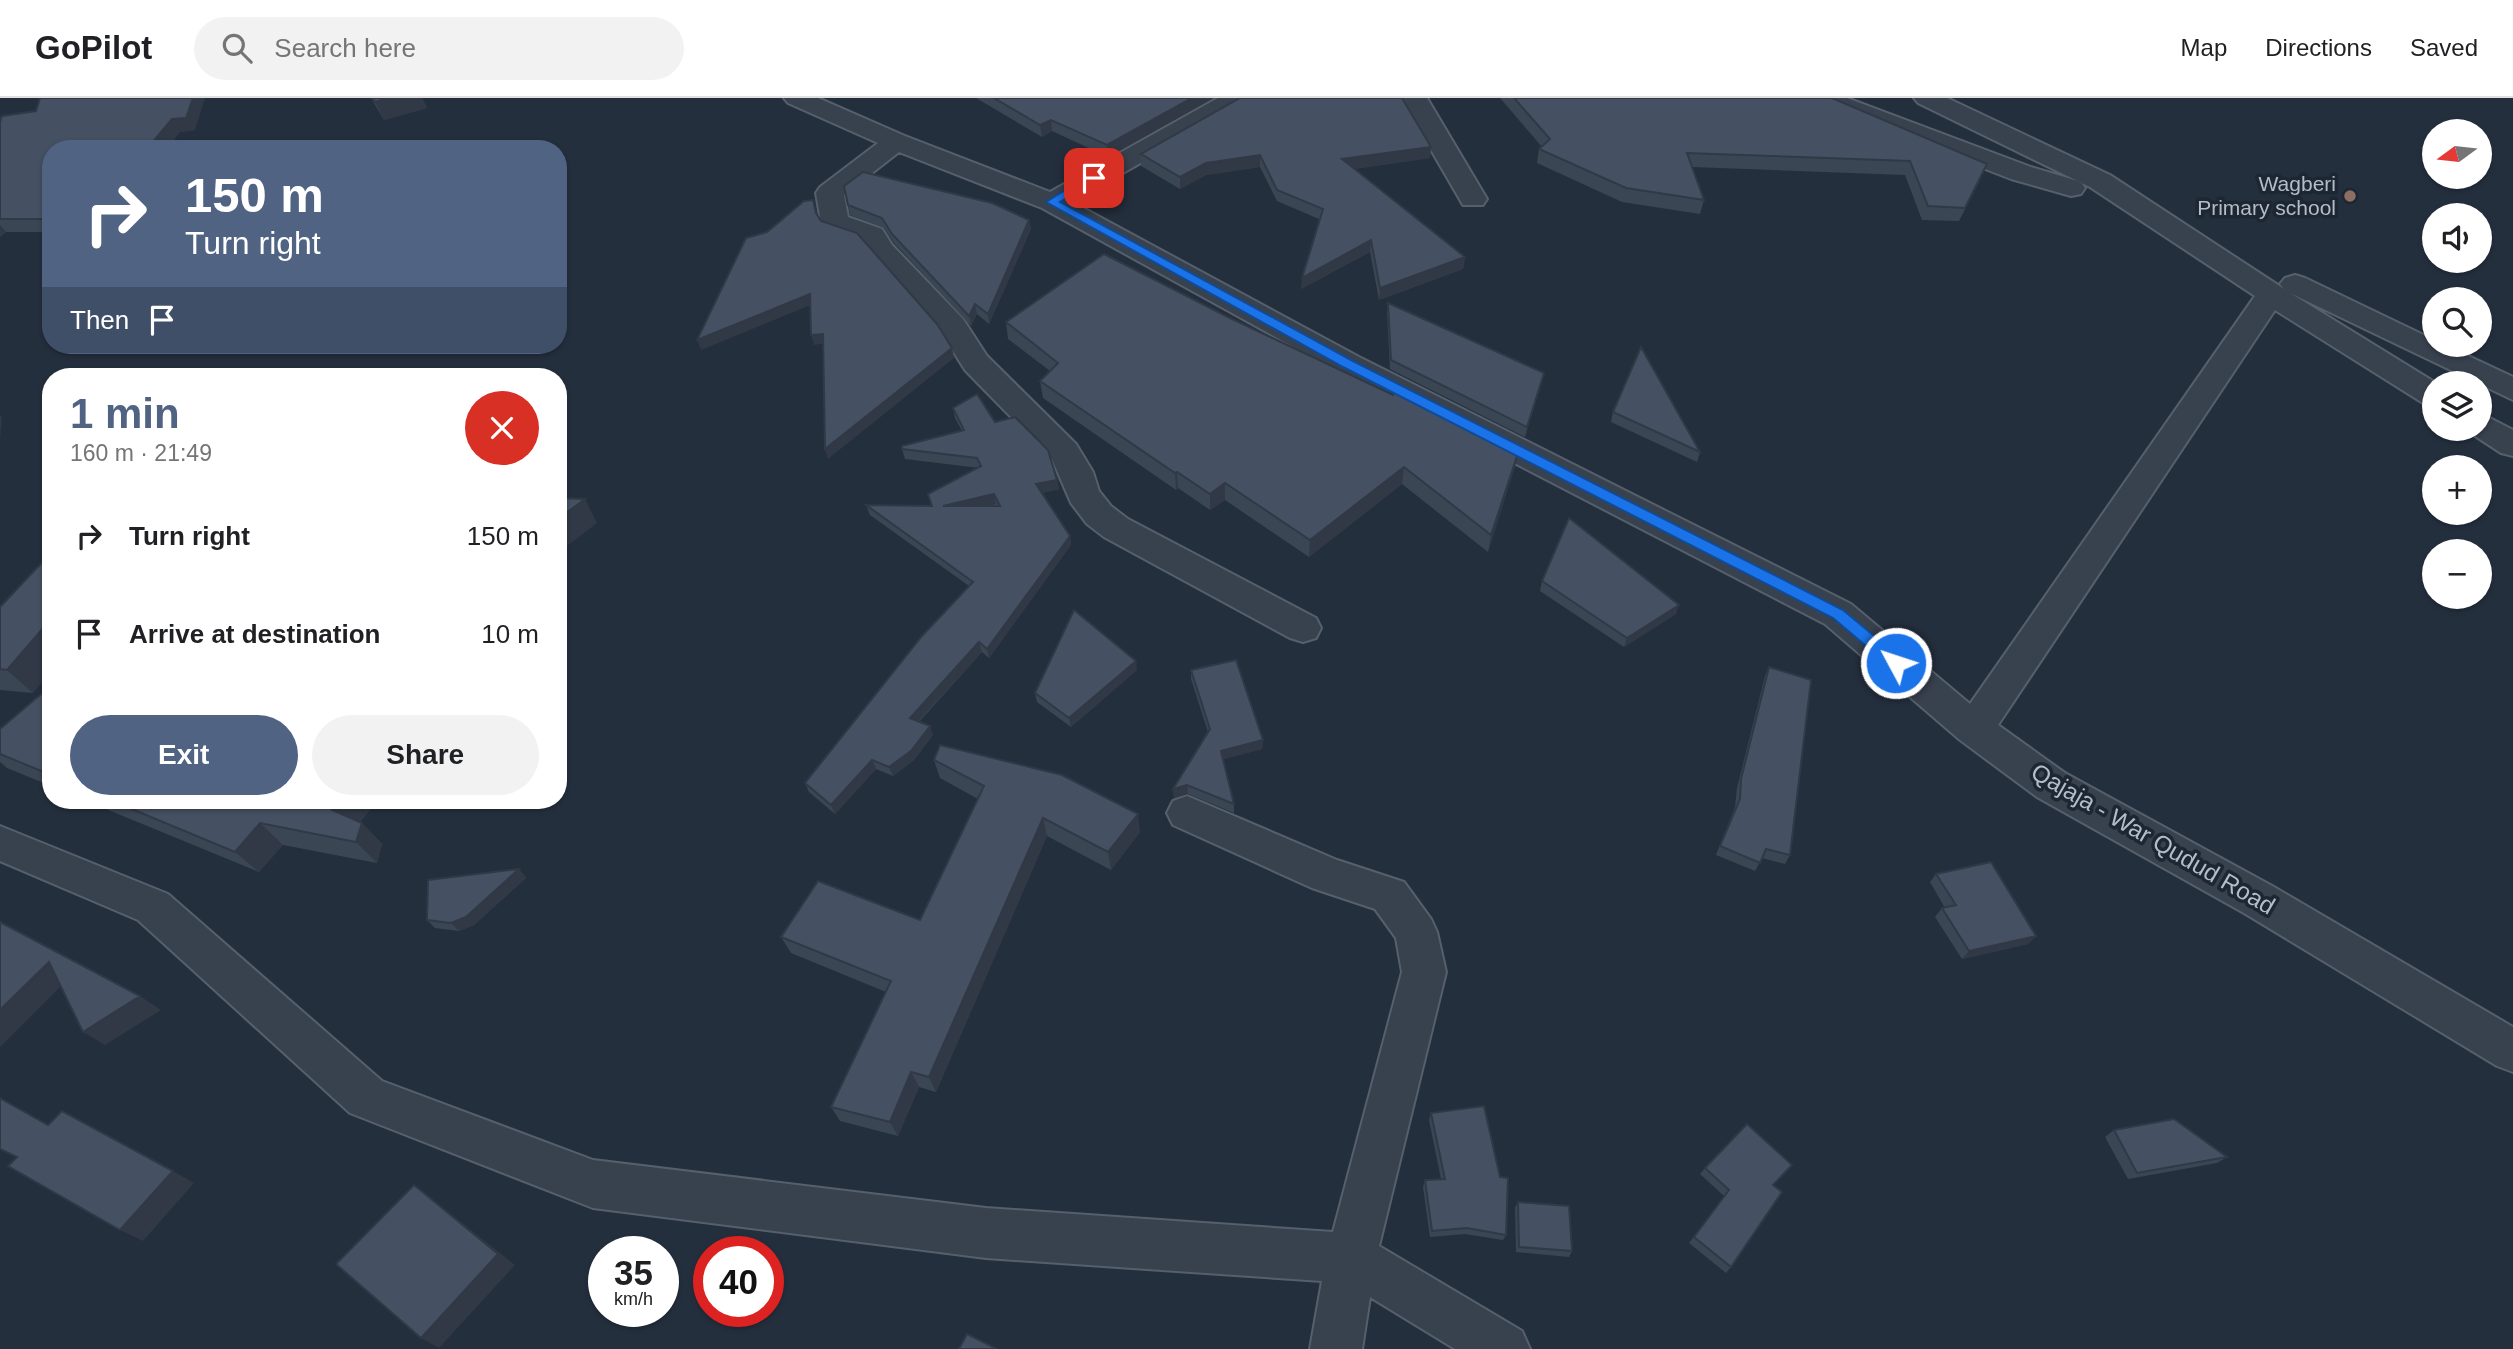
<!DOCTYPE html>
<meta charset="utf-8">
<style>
:root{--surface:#fff;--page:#f2f2f2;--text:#202124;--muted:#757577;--line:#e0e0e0;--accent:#506383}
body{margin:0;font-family:Arial,sans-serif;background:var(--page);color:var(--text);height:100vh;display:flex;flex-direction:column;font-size:26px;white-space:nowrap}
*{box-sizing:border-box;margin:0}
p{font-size:23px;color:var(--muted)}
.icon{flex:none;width:38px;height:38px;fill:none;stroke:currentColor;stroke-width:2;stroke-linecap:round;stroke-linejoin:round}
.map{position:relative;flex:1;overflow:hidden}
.drawer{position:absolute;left:42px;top:270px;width:525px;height:441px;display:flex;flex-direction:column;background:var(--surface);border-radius:28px;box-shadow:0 2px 5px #0004}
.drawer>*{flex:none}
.hud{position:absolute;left:42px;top:42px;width:525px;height:214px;border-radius:28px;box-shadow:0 2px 5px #0004;background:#506383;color:#fff;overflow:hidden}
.needle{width:46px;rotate:255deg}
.fabs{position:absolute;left:2422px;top:21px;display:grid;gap:14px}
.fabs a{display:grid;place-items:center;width:70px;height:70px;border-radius:50%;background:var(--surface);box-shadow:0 2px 5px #0004;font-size:35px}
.speed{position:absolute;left:588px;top:1138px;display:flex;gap:14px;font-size:35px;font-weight:700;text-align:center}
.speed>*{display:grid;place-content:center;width:91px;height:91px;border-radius:50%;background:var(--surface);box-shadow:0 2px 5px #0004;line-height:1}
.speed small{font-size:18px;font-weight:400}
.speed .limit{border:10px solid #d22;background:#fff;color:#111}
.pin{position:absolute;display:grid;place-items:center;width:60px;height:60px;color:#fff;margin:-30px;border-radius:14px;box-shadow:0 4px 10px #0006}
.me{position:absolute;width:77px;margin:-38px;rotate:310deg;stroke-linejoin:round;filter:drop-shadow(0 0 5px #0008)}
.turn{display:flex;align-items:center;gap:24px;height:147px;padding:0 28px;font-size:32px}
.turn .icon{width:91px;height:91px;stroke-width:2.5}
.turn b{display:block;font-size:49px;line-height:60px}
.then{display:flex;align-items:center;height:66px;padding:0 28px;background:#0003;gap:14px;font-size:26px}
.round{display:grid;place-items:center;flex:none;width:74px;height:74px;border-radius:37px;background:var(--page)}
.head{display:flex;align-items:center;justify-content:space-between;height:119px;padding:0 28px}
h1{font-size:42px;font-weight:700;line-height:52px;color:var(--accent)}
.action{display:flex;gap:14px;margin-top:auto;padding:14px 28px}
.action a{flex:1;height:80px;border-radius:42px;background:var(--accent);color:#fff;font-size:28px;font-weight:700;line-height:80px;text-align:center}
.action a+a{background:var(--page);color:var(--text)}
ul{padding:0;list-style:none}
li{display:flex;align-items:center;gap:21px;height:98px;padding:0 28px}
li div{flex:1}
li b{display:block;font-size:26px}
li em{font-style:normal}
header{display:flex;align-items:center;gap:42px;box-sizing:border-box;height:98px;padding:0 35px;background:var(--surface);border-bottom:2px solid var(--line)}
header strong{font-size:33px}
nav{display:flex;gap:38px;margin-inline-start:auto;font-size:24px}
.search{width:490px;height:63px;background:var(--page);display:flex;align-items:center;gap:18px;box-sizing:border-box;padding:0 24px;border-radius:38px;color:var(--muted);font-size:26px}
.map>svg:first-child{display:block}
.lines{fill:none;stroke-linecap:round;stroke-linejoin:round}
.minor-casing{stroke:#565f6c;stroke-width:4}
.minor{fill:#38414e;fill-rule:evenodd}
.wall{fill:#3b4654}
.shaded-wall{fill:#303945}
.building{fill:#455162;stroke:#303945;stroke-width:2;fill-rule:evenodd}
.route{fill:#1a73e8;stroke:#114b97;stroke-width:2}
.education-dot{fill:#8d6e63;stroke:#1d2633;stroke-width:2.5}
.labels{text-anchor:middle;stroke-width:7;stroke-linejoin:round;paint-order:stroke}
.far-poi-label{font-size:21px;fill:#b4bcc9;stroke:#1d2633;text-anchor:end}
.street-label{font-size:24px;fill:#b4bcc9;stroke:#1d2633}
</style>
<header>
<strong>GoPilot</strong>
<div class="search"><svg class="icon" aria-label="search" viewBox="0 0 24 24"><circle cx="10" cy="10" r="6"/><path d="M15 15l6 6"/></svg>Search here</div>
<nav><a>Map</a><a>Directions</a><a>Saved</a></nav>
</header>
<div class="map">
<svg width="2513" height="1251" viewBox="0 0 2513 1251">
<rect width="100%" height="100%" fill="#242f3e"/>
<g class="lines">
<g class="minor-casing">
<path id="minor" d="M784,0h34l87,38 145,56 168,-94h32l-4,5 -174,99 287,155 492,247 119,100 285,-408 -165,-109 -172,-84 -4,-5h33l163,77 174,114 -4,-5 5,-6 10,-3 10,3 129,62v5h11l68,32v23l-223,-107 146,90 -2,23 -11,-3 -148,-93 -277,415 67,48 209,114 239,140v45l-16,-6 -253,-153 -207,-116 -77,-57 -135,-116 -488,-253 -295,-163 -143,-56 -55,43 4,22 34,12 10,16 71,74 24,37 89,88 17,28 6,19 12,15 17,13 188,99 5,10 -5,10 -13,4 -13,-4 -186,-101 -17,-13 -16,-21 -19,-44 -87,-89 -24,-38 -71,-77 -9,-14 -36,-13 -4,-6 -5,-29 4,-6 58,-44 -90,-40z
M1401,0h26l60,101 -4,6h-20z
M1811,0h36l184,69 50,15 4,6 -4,6 -10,2 -60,-17 -196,-76z
M2480,315l33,17v26l-12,-3 -32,-21 -2,-3h13z
M1187,698l150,64 67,22 27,37 6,13 9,40 -67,274 143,85 8,18h-75l-85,-52 -8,52h-52l12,-68 -336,-23 -393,-50 -243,-95 -212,-193 -138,-59v-35l168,68 214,187 211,79 393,48 347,24 69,-260 -6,-34 -21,-29 -63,-21 -139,-63 -6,-12 6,-12z"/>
</g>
<use href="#minor" class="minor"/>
</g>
<path class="wall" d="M371,0h51l5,10 -43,12z
M976,0h237l-105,59 -56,-26 -10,6z
M1500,0h332l149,80 -22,43 -37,-1 -17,-45 -213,-8 12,33 -4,14 -78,-12 -85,-39 2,-14 3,-2z
M0,24l195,8 -15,2 -14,17h-115v83h-45l-6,5z
M1431,49l-1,11 -76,11 111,88 -2,12 -84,31 -9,-48 -69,37 18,-70 -42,-18 -17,-34 -54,8 -26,14 -39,-23v-12z
M848,107l181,15 2,9 -42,95 -12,-10 -6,12 -77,-83 -10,-15 -34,-13z
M1388,205l154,79 -17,55 -135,-68 -3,-56z
M1230,220l162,77 1,-10 122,81 -27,86 -86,-68 -93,73 -84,-57 -15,10 -32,-22 -2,2 -133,-92 -3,-17 10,-10 -42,-32 -2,-17z
M953,310l42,14 62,58 2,9 -17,4 28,43 1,9 -82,113 -7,-6 -63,70 14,13 -19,25 -21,16 -17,-7 -41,45 -26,-22 -4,-9 164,-197 -99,-71 -4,-10 65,1 -3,-12 51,-26 -74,-9 -3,-10 60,-18 -7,-13z
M1613,314l87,40 -3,10 -86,-40z
M1542,483l134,33 -52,33 -84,-56z
M0,509l33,86 -33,-3z
M1769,569l21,188 -5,9 -23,-6 -7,13 -39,-16 19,-48 2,-19 28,-112z
M1137,572l-66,57 -34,-25 -2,-9z
M1191,572l72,70 -1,9 -39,10 11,45v9l-46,-19 -14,4 -1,-9 35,-57 -17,-53z
M51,592v96l-44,-18 -7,-6v-33z
M934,662l206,72 -29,38 -64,-34 -111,256 -17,-5 -21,49 -58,-15 -9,-14 55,-115 -95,-39 -10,-16 139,-17 58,-121 -38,-21z
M84,702h284l5,6 -13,16 2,1 20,21 -5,19 -94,-18 -24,27z
M519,771l7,9 -52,47 -15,6 -24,-3 -8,-8z
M1936,776l100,62 -8,8 -66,15 -27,-42 7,-9h3l-15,-26z
M1431,1015l75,122 -3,5 -38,-6 -35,3 -7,-50 2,-7 16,-1 -12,-59z
M2114,1032l113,27 -10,6 -89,16 -23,-42z
M1705,1070l68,17 -42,82 -5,6 -37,-30 35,-47 -24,-22z
M1518,1104l54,49 -3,6 -53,-5 -1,-44z"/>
<path class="shaded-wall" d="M193,0h12l-10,32 -15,2 -14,17h-19l25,-30z
M388,0h34l5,10 -43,12 -9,-18z
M1192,0h21l-105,59 -1,-12z
M1051,22l1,11 -10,6 -2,-12z
M1431,49l-1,11 -89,13 1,-12z
M1260,57v12l-54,8 -26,14v-12l26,-14z
M1029,122l2,9 -42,95 -1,-10z
M0,127l6,7 -6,5z
M1371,142l-1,12 -69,37 1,-11z
M1465,159l-2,12 -84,31 1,-12z
M810,196l3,10 -112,46 -4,-10z
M975,206l2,10 -6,12 -2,-10z
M823,236l3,9 -12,2 -3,-10z
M952,250l2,10 -126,101 -3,-10z
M1544,275l-2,9 -17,55 2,-10z
M0,317l2,2 -2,22z
M1519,352l-4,16 -27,86 3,-17z
M1404,369l-2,17 -93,73 1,-17z
M1177,374l1,16 -2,2 -1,-17z
M1057,382l2,9 -21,5 -2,-10z
M1225,385v17l-15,10v-16z
M994,396l2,10 -51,11 -2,-9z
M585,401l12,24 -39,30v-34z
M1070,438l1,9 -82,113 -2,-9z
M1679,507l-3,9 -52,33 3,-9z
M51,521v53l-18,21 -26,-23z
M979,544l3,10 -69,75 -3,-9z
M1136,563l1,9 -66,57 -2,-9z
M930,628l3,9 -19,25 -21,16 -4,-9z
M1263,642l-1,9 -41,11v-9z
M872,662l4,9 -41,45 -4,-9z
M1187,687l1,9 -14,4 -1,-9z
M341,702h27l5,6 -21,25 -20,-21z
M1138,716l2,18 -29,38 -3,-18z
M1043,720l4,18 -111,256 -7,-15z
M260,725l23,22 -24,27 -24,-20z
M362,725l20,21 -5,19 -21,-21z
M519,771l7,9 -52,47 -15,6 -8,-8z
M2036,838l-8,8 -66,15 7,-8z
M49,864l21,15 -70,70v-37z
M140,898l21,14 -56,35 -22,-13z
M911,974l8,15 -21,49 -8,-14z
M173,1073l21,12 -51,58 -23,-11z
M414,1087l17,13 84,67 -76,83 -18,-10z"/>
<path class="building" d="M40,0h153l-7,20 -14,1 -25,30h-96v70h-51v-97l2,-6 34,-5z
M372,0h16l-13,4z
M994,0h198l-85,47 -56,-25 -11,5z
M1240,0h162l29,49 -89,12 123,98 -85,31 -9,-48 -69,38 21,-69 -46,-19 -17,-35 -54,8 -26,14 -39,-23z
M1514,0h318l155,66 -22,44 -37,-2 -18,-45 -223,-8 17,47 -78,-12 -87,-39 11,-10z
M863,74l129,31 37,17 -41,94 -13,-10 -6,12 -77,-82 -10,-16 -34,-13 -4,-19z
M813,102l3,13 5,8 36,12 80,91 15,24 -127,101 -2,-115 -12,1 -1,-41 -113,46 49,-102 21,-6 37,-31z
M1104,156l126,64 163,77v-10l126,65 -28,85 -87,-68 -94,73 -85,-57 -15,11 -33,-22 -2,1 -135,-92 18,-18 -52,-41z
M1388,205l156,70 -17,54 -136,-67z
M1641,249l59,105 -87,-40z
M977,296l18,28 20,-5 33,33 9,30 -21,4 34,52 -83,113 -8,-7 -69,76 20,8 -19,25 -22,16 -17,-7 -41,45 -26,-22 117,-147 51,-54 -107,-77 66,1 -4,-12 53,-28 -4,-8 -75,-9v-3l62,-16 -11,-22zM994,396l6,12h-57z
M558,400l27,1 -27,20z
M1569,420l110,87 -52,33 -85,-57z
M51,455v66l-44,51 -7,-1v-62z
M1074,512l62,51 -67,57 -34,-25z
M1236,562l27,80 -42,11 13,53 -47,-19 -14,4 37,-60 -19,-59z
M1769,569l42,13 -21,175 -24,-6 -6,14 -40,-17 20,-47 1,-20z
M47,591l4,1v85l-51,-21v-25z
M940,647l122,30 76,39 -30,38 -65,-34 -114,259 -18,-5 -21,50 -59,-15 60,-126 -110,-44 37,-56 102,39 64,-134 -50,-26z
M110,702h231l-9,10 30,13 -6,19 -96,-19 -25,29z
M1991,764l45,74 -67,15 -27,-43 14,-3 -20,-31z
M519,771l-53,48 -15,6 -24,-3 1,-40z
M0,824l140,74 -57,36 -34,-70 -49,48z
M0,1000l48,27 14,-14 111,60 -53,59 -112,-64 9,-9 -17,-8z
M1484,1008l16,71 8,1 -2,57 -39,-7 -35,3 -7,-51 20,-1 -14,-66z
M2174,1021l53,38 -90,16 -23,-43z
M1747,1026l45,41 -19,20 9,7 -51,75 -37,-30 35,-47 -24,-22z
M414,1087l84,69 -77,84 -85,-74z
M1518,1104l51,4 3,45 -53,-4z
M967,1236l30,15h-38z"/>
<path class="route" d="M1090,77l10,3 -40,24 293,159 490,249 59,49v8h-11l-58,-49 -490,-251 -297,-165z"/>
<circle class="education-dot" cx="2350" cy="98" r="7"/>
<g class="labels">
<g class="far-poi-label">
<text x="2336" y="93">Wagberi<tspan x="2336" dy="24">Primary school</tspan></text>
</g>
<g class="street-label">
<text transform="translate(2153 741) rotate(30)" y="8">Qajaja - War Qudud Road</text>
</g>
</g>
</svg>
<div class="fabs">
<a><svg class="needle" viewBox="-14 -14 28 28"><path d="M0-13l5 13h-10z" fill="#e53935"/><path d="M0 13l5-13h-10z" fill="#757577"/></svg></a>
<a><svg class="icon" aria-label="sound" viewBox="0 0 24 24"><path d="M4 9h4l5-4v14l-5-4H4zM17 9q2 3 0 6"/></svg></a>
<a><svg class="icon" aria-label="search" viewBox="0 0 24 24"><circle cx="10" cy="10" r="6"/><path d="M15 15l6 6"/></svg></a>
<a><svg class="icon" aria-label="layers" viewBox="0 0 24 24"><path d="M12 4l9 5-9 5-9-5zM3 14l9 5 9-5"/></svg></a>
<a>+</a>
<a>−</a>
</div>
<div class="speed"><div>35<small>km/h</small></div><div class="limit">40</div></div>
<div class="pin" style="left:1094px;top:80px;background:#d93025"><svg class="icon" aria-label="arrive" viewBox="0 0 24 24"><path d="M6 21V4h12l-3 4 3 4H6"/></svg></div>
<svg class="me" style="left:1896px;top:565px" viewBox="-20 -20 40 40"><circle r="17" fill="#1a73e8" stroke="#fff" stroke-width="3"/><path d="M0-11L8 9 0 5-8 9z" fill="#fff"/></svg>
<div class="hud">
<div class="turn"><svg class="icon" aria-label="right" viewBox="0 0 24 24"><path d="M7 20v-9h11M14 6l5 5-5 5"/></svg><div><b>150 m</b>Turn right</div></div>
<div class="then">Then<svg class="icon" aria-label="arrive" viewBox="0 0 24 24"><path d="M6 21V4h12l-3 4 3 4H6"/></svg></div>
</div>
<section class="drawer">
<div class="head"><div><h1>1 min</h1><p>160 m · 21:49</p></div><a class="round" style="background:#d93025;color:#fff"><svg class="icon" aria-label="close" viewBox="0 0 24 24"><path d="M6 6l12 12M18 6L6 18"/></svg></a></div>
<ul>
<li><svg class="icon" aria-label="right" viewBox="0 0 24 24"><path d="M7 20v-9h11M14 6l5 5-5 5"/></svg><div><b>Turn right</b></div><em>150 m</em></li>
<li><svg class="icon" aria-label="arrive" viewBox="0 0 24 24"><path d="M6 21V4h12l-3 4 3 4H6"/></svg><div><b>Arrive at destination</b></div><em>10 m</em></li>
</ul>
<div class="action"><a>Exit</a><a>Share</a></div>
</section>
</div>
